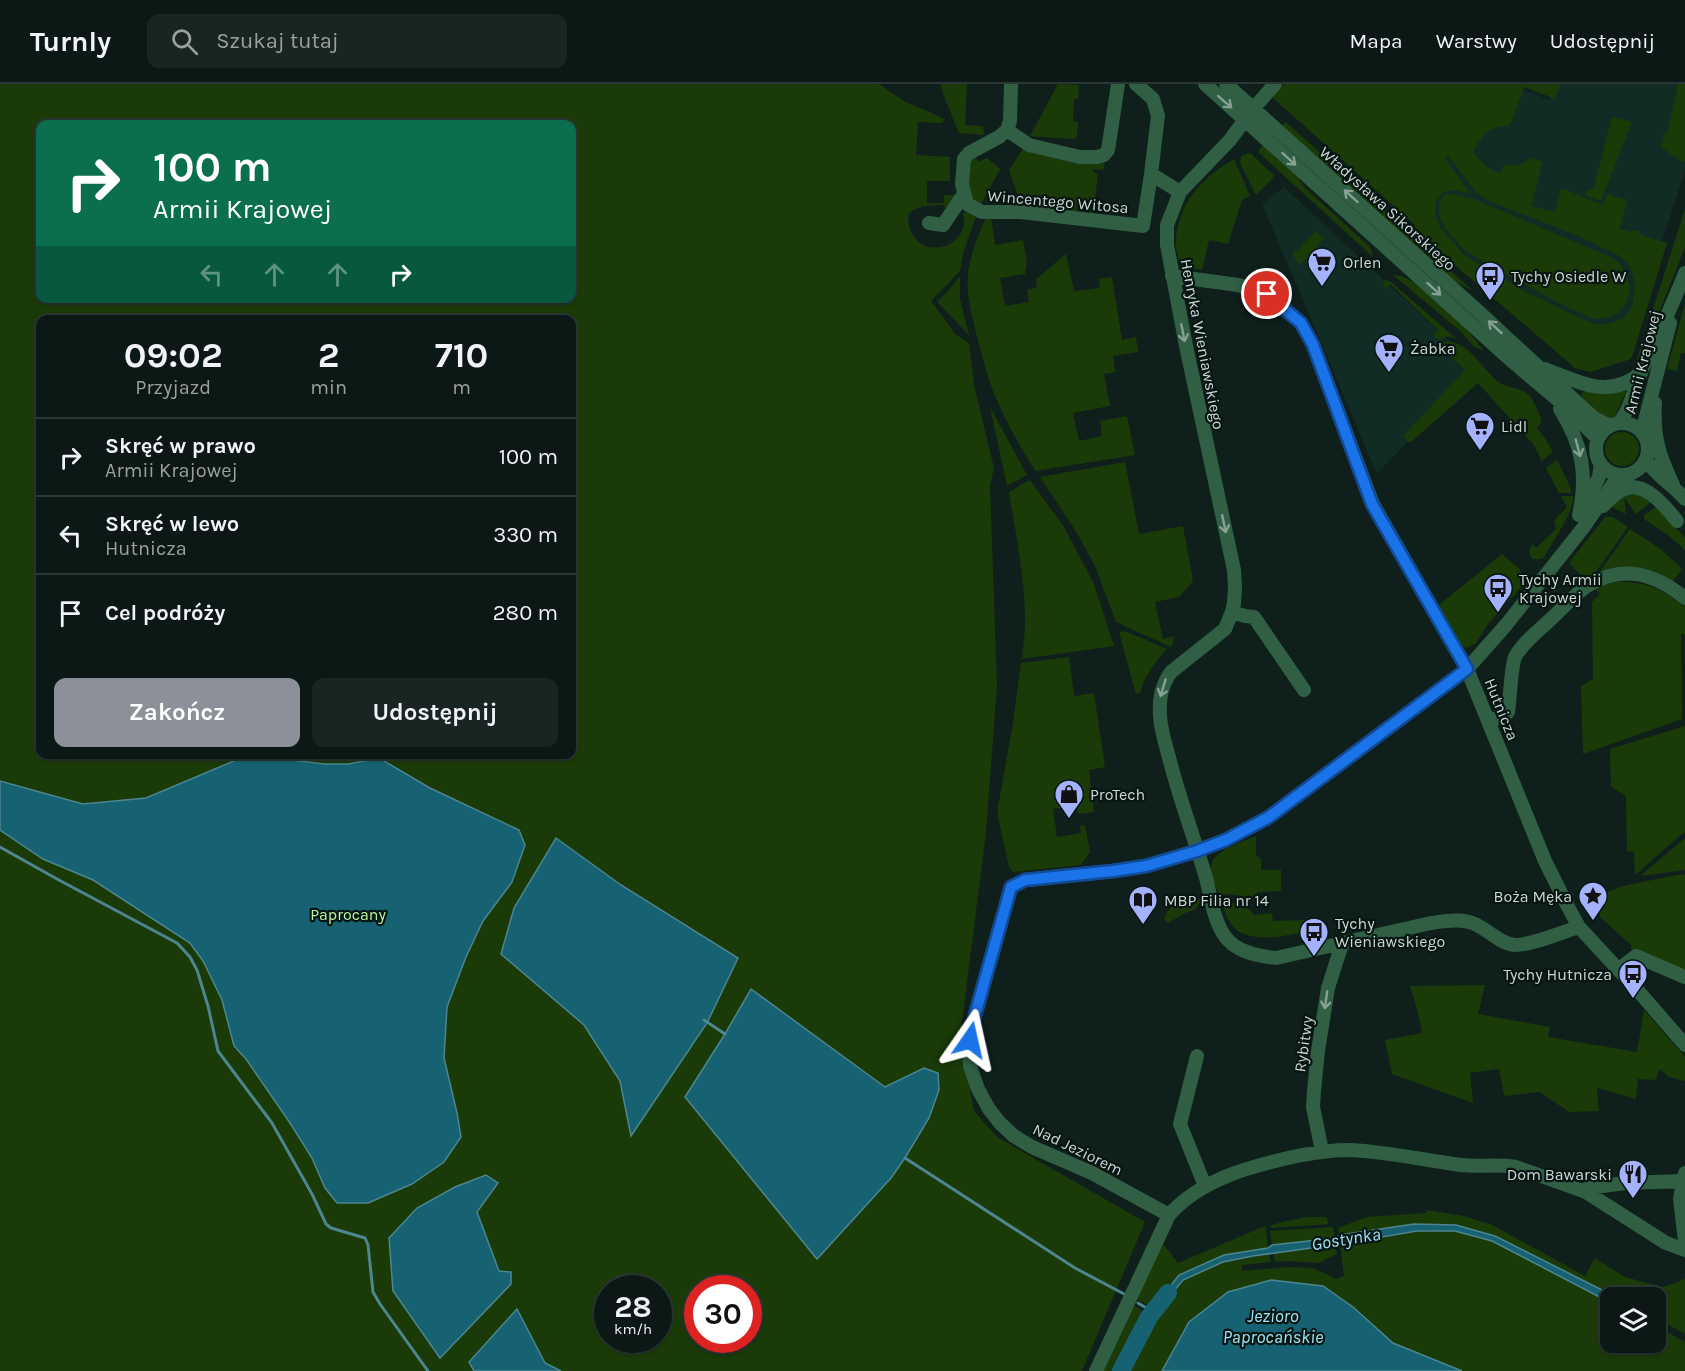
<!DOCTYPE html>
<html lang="pl">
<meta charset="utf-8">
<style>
:root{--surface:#0b1815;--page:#192522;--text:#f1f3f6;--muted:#9aa0a0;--line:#2b3734;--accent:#8c9099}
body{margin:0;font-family:Karla,sans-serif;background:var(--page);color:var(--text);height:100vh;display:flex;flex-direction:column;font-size:22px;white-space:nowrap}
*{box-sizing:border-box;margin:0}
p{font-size:20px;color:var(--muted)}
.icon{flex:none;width:33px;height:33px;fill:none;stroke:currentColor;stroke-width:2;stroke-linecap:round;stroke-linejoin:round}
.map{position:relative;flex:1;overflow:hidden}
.drawer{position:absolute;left:36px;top:231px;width:540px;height:444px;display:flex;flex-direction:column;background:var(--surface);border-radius:12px;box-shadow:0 2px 4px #0004,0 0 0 2px var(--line)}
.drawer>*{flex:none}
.banner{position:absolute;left:36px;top:36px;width:540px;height:183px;border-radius:12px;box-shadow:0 2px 4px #0004,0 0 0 2px var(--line);background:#0b6e4f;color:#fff;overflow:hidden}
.tools{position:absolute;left:1600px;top:1203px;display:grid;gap:12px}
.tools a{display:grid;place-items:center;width:66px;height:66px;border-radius:12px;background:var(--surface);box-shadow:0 2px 4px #0004,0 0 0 2px var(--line);font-size:30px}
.speed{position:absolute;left:594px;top:1191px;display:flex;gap:12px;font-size:30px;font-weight:700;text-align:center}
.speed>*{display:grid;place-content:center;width:78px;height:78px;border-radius:50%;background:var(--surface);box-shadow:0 2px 4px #0004,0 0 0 2px var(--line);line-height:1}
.speed small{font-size:15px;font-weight:400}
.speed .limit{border:9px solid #d22;background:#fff;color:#111}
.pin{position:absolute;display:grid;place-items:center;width:51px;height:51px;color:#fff;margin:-26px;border:3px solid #fff;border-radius:50%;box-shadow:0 2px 6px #0007}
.me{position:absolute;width:66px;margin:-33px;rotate:11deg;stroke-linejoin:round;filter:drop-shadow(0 0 4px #0008)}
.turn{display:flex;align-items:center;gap:21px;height:126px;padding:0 18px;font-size:27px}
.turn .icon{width:78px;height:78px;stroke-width:2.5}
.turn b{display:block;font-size:42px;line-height:51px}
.lanes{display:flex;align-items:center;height:57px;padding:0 18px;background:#0003;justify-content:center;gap:30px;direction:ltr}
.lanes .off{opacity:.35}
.eta{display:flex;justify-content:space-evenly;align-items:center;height:102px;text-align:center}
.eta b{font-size:36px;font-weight:700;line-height:42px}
.cta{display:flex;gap:12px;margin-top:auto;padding:12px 18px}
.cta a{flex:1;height:69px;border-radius:12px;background:var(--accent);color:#fff;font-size:24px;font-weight:700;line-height:69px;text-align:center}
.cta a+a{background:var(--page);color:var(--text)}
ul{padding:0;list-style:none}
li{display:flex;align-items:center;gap:18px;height:78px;padding:0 18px;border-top:2px solid var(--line)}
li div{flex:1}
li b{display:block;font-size:22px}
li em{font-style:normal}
header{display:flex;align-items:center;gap:36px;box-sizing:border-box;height:84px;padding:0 30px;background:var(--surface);border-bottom:2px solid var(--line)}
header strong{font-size:28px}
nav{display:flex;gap:33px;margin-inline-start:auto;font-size:21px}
.search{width:420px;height:54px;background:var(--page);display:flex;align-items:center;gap:15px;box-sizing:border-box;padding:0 21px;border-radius:12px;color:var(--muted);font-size:22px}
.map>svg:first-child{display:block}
.built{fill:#112b25}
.green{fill:#1a3a08;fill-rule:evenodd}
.water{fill:#166273;stroke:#4d8590;stroke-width:1.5}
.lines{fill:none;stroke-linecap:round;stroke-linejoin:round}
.stream{stroke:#4d8590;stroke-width:3}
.river{stroke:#166273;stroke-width:18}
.minor{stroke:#305f44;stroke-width:14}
.oneway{stroke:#86a193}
.route-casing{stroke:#114b97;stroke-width:15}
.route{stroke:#1a73e8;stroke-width:10}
.labels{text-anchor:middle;stroke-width:4.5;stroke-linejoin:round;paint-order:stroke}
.street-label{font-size:16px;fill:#ccd7d4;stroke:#071613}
.poi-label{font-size:16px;fill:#ccd7d4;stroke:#071613;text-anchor:start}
.park-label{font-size:16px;fill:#baf4a2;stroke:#071613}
.water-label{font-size:18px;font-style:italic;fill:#9ee4f6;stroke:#071613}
</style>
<header>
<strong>Turnly</strong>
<div class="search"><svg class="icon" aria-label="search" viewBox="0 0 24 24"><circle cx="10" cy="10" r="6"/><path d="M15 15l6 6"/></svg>Szukaj tutaj</div>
<nav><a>Mapa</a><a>Warstwy</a><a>Udostępnij</a></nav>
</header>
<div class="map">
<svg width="1685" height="1287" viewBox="0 0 1685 1287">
<rect width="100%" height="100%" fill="#0f201c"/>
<path class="built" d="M1482,0h28l39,16 7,-16h129v86l-44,136 -53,56 -173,-136z
M1284,103l194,181 -101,106 -115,-270z"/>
<path class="green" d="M0,0h879l25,17 41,18 -3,4 -24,-1 -2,33 34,2v24h-23v22h17v-8h10v12h-10v-2c-15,1 -26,-1 -36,10 0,51 66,36 55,-3l14,2 -13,36 -4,21 -29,30 24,33 14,9 5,42 20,83 -4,17 7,201 -11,146 -26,206 14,73 23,26 148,85 -63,149h-1082zM40,40h532v174h-532zM40,236h532v434h-532zM558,755l64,46 88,56 -14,-5 -140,-95zM608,1204h50v52h-50zM698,1204h50v52h-50z
M941,0h26l-2,41 18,1 1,9 -25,-2 -16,-39z
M1058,0l21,1 -1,14h-4l-1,22 5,1 -1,15 -3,2 -44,-3z
M1284,0h277l-6,15 -31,-12 -14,38c-23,3 -26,8 -37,27l14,15 13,7 4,-9c11,2 18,0 26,-7l13,4 -12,44 24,6 6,-24 42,17 4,-11 20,6 -7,29 12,3 1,-2 7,1 -1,3 28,9 -35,114 -4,3 -38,12 -15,-4 -160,-137v-6l-143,-128zM1448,72l29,37 12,8 87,34 42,20 10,9 5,11 2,11 -3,21 -8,11 -16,6h-15l-69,-33 -61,-37 -23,-27 -5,-13 1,-13 8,-9 11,-2 16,4 -25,-34z
M1678,0h7v78l-6,-2 -18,-13 3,-13 4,-3z
M1612,33l20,5 -31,79 -16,-6 2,-6 6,1z
M1286,38l187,169 -22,-12 -170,-153z
M1263,60l32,30 10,14 65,59 3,10 -115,-105z
M1024,63l81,13 -1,9 -5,1 -5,-1 -1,3 5,2 -5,42 -3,-1 1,-8 -14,-3 -1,9 -54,-6 -13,-37z
M1250,69l24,22 -1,3 -17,17 -16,-32 1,-7z
M975,72l3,6 9,-4 13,11 -21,39c-14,-16 -10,-28 -8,-48z
M1234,75l16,37 -8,4 -14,44 -19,-4 -7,30 -18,-3c-9,-12 -10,-26 -6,-41 9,-33 28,-50 56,-67z
M1454,110l20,5 139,59 8,7 5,9 4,11v8l-4,11 -8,9 -12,5 -13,1 -35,-16 -93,-52 -20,-23 -6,-13v-12l5,-8z
M1685,125v38l-46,116 -3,-1z
M987,132l4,1 4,28 28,-5 4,23 -2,11 -25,4 5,28 24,-4 -2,-12 10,-3 -1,-8 30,-25 8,37 26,-3 -1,-9 13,-2 10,63 14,-3 2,15 -25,4 2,16 -11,2 6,32 -37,7 6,28 23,-5 -2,-15 27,-5 8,39 -100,16c-18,-30 -36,-61 -47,-94 -4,-14 -7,-27 -11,-40 -5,-20 -11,-43 -9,-64 2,-17 11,-41 19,-57z
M1315,147l9,8 -24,26 -7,-9v-5l5,-1z
M1393,191c27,0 75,54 91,76l-11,-5 -13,-15z
M960,192v23l9,36 -32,-33 12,-12z
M1385,196l6,2 68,59c-7,-5 -13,-6 -19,0l-7,-6 5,-5 -48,-46 -5,5 -2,-6z
M1685,219v50h-4l-4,18 -10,-2z
M1446,257c24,2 35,26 51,40 9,7 22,6 31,13 6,5 10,18 13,25v4l-4,5 8,10 8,14 -11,9 -9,-17 -55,-61 -68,60 -7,-7 62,-66 -25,-24z
M1585,305l21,5 21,-4 -12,26 -4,3h-5l-23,-20 -2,-4z
M990,323l37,68 -20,11z
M1605 365a17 17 0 1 1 34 0a17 17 0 1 1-34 0Z
M1557,376l10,20 5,13h-13l-13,-25z
M1125,378l14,72 44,-8 10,55 -14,16 -24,5 8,37 12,-3 -4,11 -55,-25 -21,-56 -18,-33 -37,-56z
M1030,396l34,47 30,57 20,62 -92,13c1,-12 3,-25 3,-37 0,-43 -9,-88 -16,-130z
M1637,409l15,8 -16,13 -12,-17 2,17 -17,-8 17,-12z
M1561,412h12c2,14 -21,47 -29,61l-2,2h-9l-3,-3v-7l2,-5 4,4 20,-19 -2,-8 13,-14z
M1657,422l28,32v12l-17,-15 -24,-16v-4z
M1605,433h8l15,10 -36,50 -5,4 -18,-18z
M1630,445l32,21 20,19 -11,15 -75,-7z
M1502,470l17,15 7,9 -1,5 -37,41 -12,19 -10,5 -5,-3 -22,-40z
M1619,498c30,0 42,7 66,25v27h-4l1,85 -99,35 -2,-68 12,-7 -1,-77 8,-8 -5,-6 6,-3z
M1125,547l42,18c-12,13 -22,26 -27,44l-4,1 -17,-62z
M1069,573l5,39 20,-3 11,74 -16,3 5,42 -16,2 -2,-9 -23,4 4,28 24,-4 -1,-7 5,-1 5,27 -9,13 -68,7 -4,-5 -11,-50v-10l15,-84 8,-60z
M1685,642v107h-2l-48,42 -1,-23 -7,-1 -1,-55 -15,-9 -1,-38z
M1256,752v18l5,6v10h20v21l-24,1v9h-5l-15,-6 -18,-1c-3,-7 -7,-15 -8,-22 -4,-21 30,-29 45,-36z
M1684,755h1v31l-45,6z
M1682,790l3,1v96l-53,-18 -1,-8 -31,-28v-22l23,-9z
M1202,814c-6,13 -7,11 -19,16 -5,3 -10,6 -15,9l-4,-3c5,-19 21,-20 38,-22z
M1221,818c17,0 22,2 34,13l17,-2 1,8 31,-1 1,12c-21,4 -59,13 -74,-8 -4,-6 -7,-15 -10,-22z
M1485,901l-7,29 72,13 -2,10 89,15 7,-42 41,47v24l-16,-4 -9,-8 -5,11 -17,-1 -2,20 -39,-11 2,23 -30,1 -29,-20 -36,4 -5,-27 -29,4 3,30 -81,-29 -7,-34 37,-7 -4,-20 -8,-27z
M1426,1126l38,6 28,9 93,51 10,-18 30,19 37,10 14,-4 9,-5v56l-29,-16v-20l-40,-1 -121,-61 -81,-12 -74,11 -2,-7 29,-11 60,-4z
M1307,1133h19l3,7 -57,4 -3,-2 13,-4z
M1265,1142l3,22 -44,7 -45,19 -27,35 -16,-11 27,-54 15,19z
M1333,1143l2,11 -63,7 -2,-14z
M1417,1147h39l36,10 119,62v39h45v-16l29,16v29h-223l-69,-28 -14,-13 -190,-8 -27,49h-31l12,-34 13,-24 27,-33 40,-18 46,-8 2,8 -29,3v6l49,-4 21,1 25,11 7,-3 -4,-32z
M1335,1161l2,9 -18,9 -31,-2 -13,1 -2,-9z
M1133,1221l15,9 -8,8 -24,49h-14z"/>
<path class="water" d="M248,671l77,9h23l31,-6 51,30 89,42 6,15 -13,37 -29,39 -17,36 -19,50 -3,51 13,55 4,24 -17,25 -32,22 -44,19h-31l-12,-15 -13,-30 -22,-35 -44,-64 -12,-13 -12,-46 -19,-39 -13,-18 -97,-63 -50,-21 -43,-29v-49l83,23 63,-6z
M556,754l65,47 117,73 -31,65 -76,113 -11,-55 -36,-56 -83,-71 13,-46z
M751,905l134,98 39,-19 14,5 1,17 -10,28 -24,40 -14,20 -74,81 -132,-162 40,-63z
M486,1091l12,8 -21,29 22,59 12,1v12l-71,74 -47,-67 -4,-53 28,-30 38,-21z
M1414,1140l42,1 39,11 121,61 -5,1v5l-119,-62 -37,-10h-38l-77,13 -87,12 -30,6 -40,18 -27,33 -4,-4 27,-34 45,-20 44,-7 4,-3 63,-7 5,-3z
M1271,1196l52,6 30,21 40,36 69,28h-300l27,-49 39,-30z
M517,1225l28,54 16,8h-87l-5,-9z"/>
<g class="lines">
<path class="stream" d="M0,763l57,32 120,64 13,14 7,13 11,36 10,45 54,72 40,71 14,30 5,4 34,10 3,7 5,47 7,12 48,67
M704,936l21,14
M905,1074l170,110 51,27
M1138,1219l15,9"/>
<path class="river" d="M1121,1287l28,-54 19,-24"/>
<path class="minor" d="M1011,0l-1,37 -3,9 -8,7 -30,16 -5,6 -2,25 5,20 15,8h39l122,14 8,-52
M1136,0l17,15 5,17 -7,58 29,18
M1205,0l308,278 52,44 33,33
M1226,0l253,228 93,86 22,20 16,8
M1275,0l-22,25 -23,31 -50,52 -13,33v20l19,101 48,224 1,18 -1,15 -2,9 -7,17 -54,43c-10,14 -12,27 -11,44 1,16 7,33 11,49 10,38 24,75 35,113 5,19 7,40 18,57 11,17 34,21 52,23l155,-35c15,-2 32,-5 46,2 12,6 24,19 38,20 17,0 47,-13 64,-18
M1007,46l22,15 51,12h17l7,-2 4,-5 10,-66
M929,139l14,2 21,-31
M1172,192l66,9 29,9 34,29 12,22 60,159 94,165 78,192 22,44 12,22 61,66 45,52
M1545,285c34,13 63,31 96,4
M1655,319c-2,34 4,52 18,82
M1560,325c22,35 28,65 19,106
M1596 365a26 26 0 1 1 52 0a26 26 0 1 1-52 0Z
M1619,339c12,-14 15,-35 22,-51 15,-33 31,-65 44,-99
M1642,348l28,-109
M1646,376c11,17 26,24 39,39
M1585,420l14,-27 2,-13
M1603,422c6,-6 12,-13 19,-16 21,-12 44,17 55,31
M1232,528l13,4 9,1 50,73
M1489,638l19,-10c2,-12 3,-45 7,-55 8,-15 26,-28 38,-40 11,-10 22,-23 34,-31 36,-22 67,-13 98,12
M1619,885l17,-13 49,21
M1197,972l-17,68 25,62
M1322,1067l-9,-44 1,-16 4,-40 10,-63 14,-44
M1685,1089l-5,25 5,44
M1586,1108l2,-4 37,-5 58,-2
M1169,1131l-77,-42 -60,-26 -18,-11 -14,-13 -11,-14 -11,-20 -8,-23 -1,-15 1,-11 5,-25 36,-128 14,-7 89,-9 32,-5 51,-15 28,-11 44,-23 198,-148 39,-44 77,-97 36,-53
M1096,1287l73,-156c32,-36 82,-49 128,-59 17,-3 32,-6 50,-6 38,1 76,10 114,15 18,2 37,-1 55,2l70,25 80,51 19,7"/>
</g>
<defs><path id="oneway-shaft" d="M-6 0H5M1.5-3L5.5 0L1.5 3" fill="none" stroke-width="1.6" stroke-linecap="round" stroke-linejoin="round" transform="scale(1.5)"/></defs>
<g class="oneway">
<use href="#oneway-shaft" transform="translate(1225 18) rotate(41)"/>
<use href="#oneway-shaft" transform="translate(1289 75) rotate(42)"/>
<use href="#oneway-shaft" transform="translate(1351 112) rotate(-138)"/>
<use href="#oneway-shaft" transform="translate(1434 205) rotate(42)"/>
<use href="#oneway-shaft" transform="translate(1495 243) rotate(-137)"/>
<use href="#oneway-shaft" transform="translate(1183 249) rotate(79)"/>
<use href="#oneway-shaft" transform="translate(1578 364) rotate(75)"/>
<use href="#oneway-shaft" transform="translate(1224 440) rotate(78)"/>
<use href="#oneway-shaft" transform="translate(1163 604) rotate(107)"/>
<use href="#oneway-shaft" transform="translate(1326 916) rotate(98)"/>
</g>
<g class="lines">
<g class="route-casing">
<path id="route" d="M970,956l5,-25 36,-128 14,-7 88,-9 33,-5 51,-15 29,-11 43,-23 198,-148 -95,-165 -59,-159 -12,-22 -34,-29"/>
</g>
<use href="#route" class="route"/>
</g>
<defs>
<g id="supermarket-pin" transform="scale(1.5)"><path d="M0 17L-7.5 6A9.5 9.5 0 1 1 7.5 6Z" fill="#a4b2fc" stroke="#071613"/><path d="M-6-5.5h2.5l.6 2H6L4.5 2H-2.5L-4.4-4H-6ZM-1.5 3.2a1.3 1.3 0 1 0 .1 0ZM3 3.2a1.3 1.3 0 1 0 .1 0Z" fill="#111"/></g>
<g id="bus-pin" transform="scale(1.5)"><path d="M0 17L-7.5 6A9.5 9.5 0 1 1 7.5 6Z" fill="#a4b2fc" stroke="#071613"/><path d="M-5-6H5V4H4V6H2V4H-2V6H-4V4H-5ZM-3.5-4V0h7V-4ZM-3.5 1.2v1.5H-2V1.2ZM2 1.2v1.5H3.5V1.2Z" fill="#111"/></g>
<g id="shop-pin" transform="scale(1.5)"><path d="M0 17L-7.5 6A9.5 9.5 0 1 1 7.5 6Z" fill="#a4b2fc" stroke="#071613"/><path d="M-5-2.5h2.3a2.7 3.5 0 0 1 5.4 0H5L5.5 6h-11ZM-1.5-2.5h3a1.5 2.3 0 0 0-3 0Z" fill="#111"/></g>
<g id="sight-pin" transform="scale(1.5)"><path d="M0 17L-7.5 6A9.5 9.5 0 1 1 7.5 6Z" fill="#a4b2fc" stroke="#071613"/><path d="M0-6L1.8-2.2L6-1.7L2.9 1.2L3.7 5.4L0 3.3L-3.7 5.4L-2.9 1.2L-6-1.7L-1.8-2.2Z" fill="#111"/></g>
<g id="library-pin" transform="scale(1.5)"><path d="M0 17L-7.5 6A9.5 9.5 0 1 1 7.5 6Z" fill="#a4b2fc" stroke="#071613"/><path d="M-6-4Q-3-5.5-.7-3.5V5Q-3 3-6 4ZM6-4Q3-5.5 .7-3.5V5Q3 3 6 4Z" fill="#111"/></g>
<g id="restaurant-pin" transform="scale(1.5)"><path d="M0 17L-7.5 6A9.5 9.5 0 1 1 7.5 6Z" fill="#a4b2fc" stroke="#071613"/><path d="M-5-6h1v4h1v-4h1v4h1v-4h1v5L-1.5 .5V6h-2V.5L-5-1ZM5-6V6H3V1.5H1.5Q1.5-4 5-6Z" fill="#111"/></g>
</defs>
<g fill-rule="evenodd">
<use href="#supermarket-pin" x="1322" y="178"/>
<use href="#bus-pin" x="1490" y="192"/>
<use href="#supermarket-pin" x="1389" y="264"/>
<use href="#supermarket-pin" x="1480" y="342"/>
<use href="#bus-pin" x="1498" y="504"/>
<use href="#shop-pin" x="1069" y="710"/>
<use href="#sight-pin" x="1593" y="812"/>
<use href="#library-pin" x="1143" y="816"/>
<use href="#bus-pin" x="1314" y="848"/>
<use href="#bus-pin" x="1633" y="890"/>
<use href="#restaurant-pin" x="1633" y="1090"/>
</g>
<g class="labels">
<g class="street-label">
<text transform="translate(1058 117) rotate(5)" y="6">Wincentego Witosa</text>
<text transform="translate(1388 124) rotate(42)" y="6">Władysława Sikorskiego</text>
<text transform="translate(1203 260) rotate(79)" y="6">Henryka Wieniawskiego</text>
<text transform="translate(1642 278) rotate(-76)" y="6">Armii Krajowej</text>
<text transform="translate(1502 625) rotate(68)" y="6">Hutnicza</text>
<text transform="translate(1303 960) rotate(-82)" y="6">Rybitwy</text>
<text transform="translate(1078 1065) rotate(26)" y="6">Nad Jeziorem</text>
</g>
<g class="poi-label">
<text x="1343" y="184">Orlen</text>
<text x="1511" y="198">Tychy Osiedle W</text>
<text x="1410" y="270">Żabka</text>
<text x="1501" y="348">Lidl</text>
<text x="1519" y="501">Tychy Armii<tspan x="1519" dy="18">Krajowej</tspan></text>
<text x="1090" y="716">ProTech</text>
<text x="1572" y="818" text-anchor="end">Boża Męka</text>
<text x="1164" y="822">MBP Filia nr 14</text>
<text x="1335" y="845">Tychy<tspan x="1335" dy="18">Wieniawskiego</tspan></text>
<text x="1612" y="896" text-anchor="end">Tychy Hutnicza</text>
<text x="1612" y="1096" text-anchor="end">Dom Bawarski</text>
</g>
<g class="park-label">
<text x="348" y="836">Paprocany</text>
</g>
<g class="water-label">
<text transform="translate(1346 1155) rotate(-9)" y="6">Gostynka</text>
<text x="1273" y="1238">Jezioro<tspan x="1273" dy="21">Paprocańskie</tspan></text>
</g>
</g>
</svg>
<div class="tools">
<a><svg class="icon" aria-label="layers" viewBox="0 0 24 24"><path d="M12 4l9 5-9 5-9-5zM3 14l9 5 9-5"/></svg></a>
</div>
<div class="speed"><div>28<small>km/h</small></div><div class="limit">30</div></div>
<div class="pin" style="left:1267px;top:210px;background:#d93025"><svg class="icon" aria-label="arrive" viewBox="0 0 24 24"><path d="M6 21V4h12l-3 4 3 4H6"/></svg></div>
<svg class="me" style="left:970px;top:956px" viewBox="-20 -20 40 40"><path d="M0-17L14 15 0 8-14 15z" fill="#1a73e8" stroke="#fff" stroke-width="4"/></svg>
<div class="banner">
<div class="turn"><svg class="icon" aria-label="right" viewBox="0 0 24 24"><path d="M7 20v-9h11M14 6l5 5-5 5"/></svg><div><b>100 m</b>Armii Krajowej</div></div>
<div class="lanes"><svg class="icon off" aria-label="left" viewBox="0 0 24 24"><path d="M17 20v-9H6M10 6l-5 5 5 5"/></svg><svg class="icon off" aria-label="ahead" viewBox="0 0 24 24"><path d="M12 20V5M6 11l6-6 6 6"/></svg><svg class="icon off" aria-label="ahead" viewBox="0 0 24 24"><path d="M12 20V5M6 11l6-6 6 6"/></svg><svg class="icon" aria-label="right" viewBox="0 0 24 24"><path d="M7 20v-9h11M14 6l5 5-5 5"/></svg></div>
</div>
<section class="drawer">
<div class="eta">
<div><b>09:02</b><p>Przyjazd</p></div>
<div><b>2</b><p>min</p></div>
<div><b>710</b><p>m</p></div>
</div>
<ul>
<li><svg class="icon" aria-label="right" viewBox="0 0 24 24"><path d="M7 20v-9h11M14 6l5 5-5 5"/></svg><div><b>Skręć w prawo</b><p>Armii Krajowej</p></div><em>100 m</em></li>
<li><svg class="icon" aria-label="left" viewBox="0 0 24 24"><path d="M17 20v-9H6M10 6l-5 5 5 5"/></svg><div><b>Skręć w lewo</b><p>Hutnicza</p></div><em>330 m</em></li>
<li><svg class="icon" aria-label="arrive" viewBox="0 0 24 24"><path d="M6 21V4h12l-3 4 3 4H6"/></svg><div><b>Cel podróży</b></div><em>280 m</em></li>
</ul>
<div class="cta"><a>Zakończ</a><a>Udostępnij</a></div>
</section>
</div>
